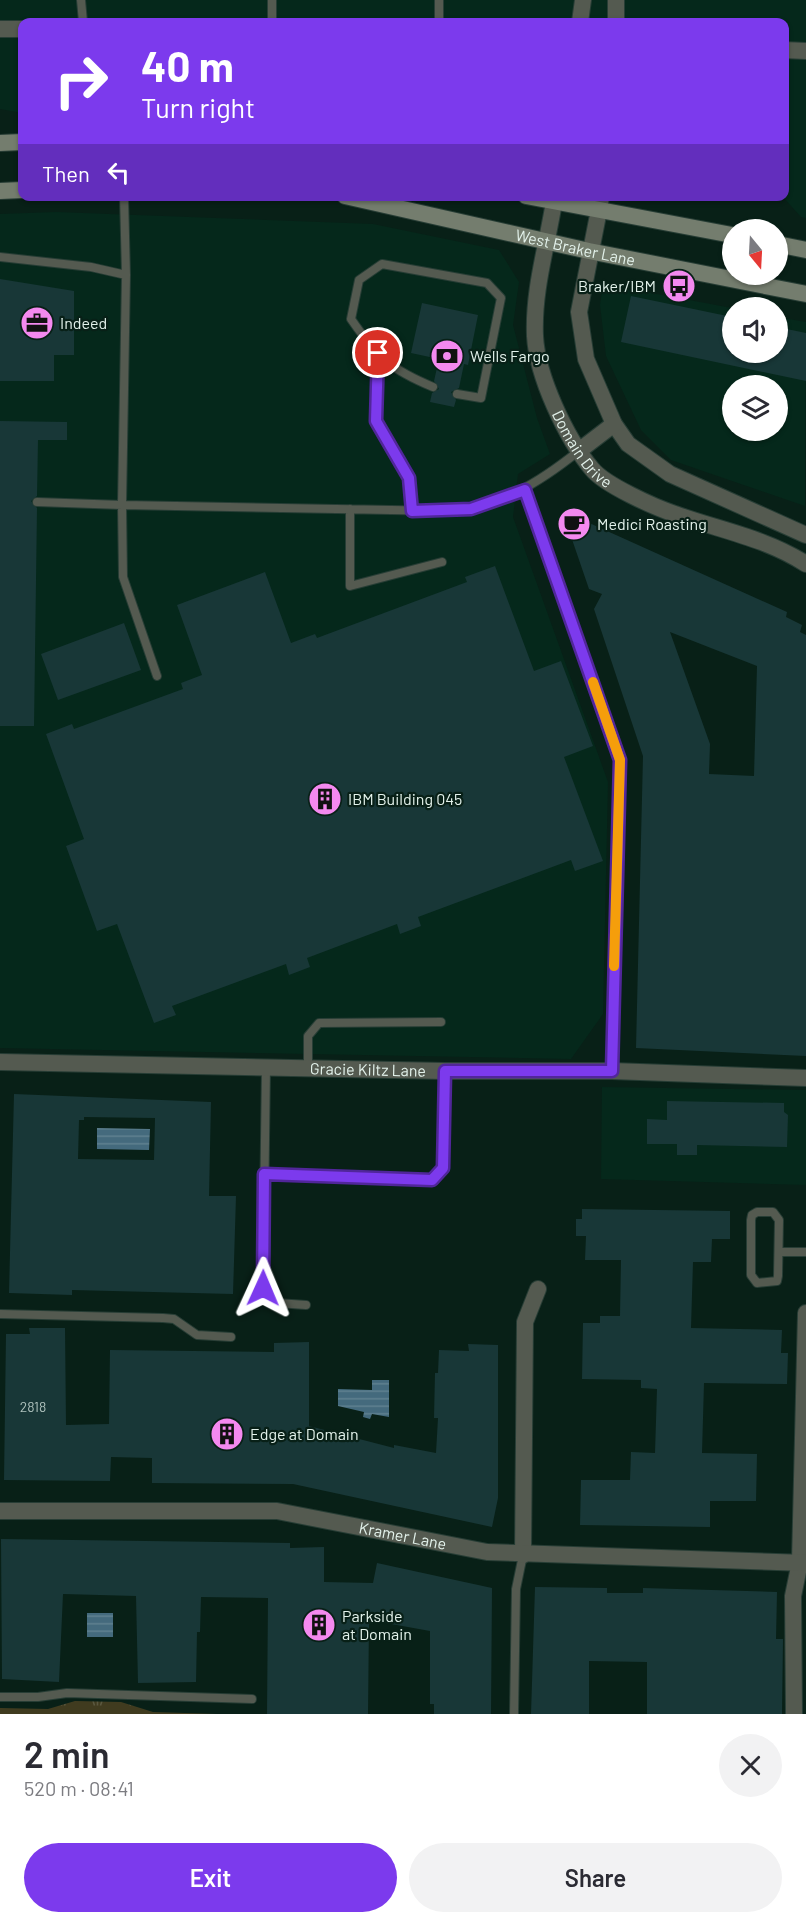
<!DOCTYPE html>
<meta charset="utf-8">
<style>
:root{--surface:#fff;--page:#f2f2f3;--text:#2b2b33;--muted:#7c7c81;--accent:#7c3aed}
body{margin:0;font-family:Barlow,sans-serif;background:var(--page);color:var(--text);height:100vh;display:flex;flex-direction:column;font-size:22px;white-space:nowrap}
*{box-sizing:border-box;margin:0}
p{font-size:20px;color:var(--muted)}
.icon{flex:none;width:33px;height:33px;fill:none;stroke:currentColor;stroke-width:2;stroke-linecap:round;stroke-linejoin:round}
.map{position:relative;height:1714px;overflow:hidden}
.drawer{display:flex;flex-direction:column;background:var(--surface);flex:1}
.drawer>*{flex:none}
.guide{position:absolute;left:18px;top:18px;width:771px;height:183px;border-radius:12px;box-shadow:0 2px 4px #0004;background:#7c3aed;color:#fff;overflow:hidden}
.needle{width:39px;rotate:162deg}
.buttons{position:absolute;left:722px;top:219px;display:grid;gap:12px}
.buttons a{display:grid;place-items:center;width:66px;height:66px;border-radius:50%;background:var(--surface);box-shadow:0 2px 4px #0004;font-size:30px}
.pin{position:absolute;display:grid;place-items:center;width:51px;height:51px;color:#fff;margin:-26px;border:3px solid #fff;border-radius:50%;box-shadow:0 2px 6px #0007}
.me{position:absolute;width:66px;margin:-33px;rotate:1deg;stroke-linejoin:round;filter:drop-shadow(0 0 4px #0008)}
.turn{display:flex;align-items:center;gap:21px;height:126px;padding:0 24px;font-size:27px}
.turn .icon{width:78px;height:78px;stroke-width:2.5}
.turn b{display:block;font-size:42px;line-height:51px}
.then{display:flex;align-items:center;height:57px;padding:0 24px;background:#0003;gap:12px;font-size:22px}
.round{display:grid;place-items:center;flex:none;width:63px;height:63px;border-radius:32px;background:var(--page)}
.head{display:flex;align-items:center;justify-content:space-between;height:102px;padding:0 24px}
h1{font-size:36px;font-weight:600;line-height:45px}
.action{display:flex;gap:12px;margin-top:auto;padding:12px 24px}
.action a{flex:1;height:69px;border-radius:36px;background:var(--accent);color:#fff;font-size:24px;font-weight:600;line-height:69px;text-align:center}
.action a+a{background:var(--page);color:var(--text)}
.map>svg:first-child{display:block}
.built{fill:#05281b;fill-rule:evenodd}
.park{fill:url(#park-tufts)}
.water{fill:url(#water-rules)}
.building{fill:#183737;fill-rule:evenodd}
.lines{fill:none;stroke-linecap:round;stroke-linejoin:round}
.service-casing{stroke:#273d35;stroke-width:10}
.minor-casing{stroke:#273d35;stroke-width:18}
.tertiary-casing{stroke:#273d35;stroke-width:18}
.secondary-casing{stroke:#273d35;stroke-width:18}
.service{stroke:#545a50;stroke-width:8}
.minor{stroke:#545a50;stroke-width:16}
.tertiary{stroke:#545a50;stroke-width:16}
.secondary{stroke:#747d6e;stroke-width:16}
.route-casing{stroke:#51269a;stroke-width:15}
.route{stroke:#7c3aed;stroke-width:10}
.slow{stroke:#f59e0b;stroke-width:10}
.labels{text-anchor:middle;stroke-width:4.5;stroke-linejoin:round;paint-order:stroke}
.number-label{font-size:14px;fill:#b0c3be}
.street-label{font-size:16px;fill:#e3f2eb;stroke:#082017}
.poi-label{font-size:16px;fill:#e3f2eb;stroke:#082017;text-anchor:start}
</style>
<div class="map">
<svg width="806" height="1714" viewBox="0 0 806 1714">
<defs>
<pattern id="park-tufts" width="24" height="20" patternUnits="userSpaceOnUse" patternTransform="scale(1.5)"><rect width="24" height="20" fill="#403b1f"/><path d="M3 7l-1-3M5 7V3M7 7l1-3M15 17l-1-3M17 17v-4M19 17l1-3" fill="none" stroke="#5b5840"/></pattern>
<pattern id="water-rules" width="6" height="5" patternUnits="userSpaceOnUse" patternTransform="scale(1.5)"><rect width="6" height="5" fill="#446a7d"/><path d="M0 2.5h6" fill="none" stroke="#5f8090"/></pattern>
</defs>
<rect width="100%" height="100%" fill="#082017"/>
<path class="built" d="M0,0h806v218l-5,-1 -18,-20 1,-175h-762v91l-22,-4z
M56,212l317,12 126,26 20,32 -6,43 24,93 13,36 -32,20 -5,43 95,265 -5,232 -32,45 -571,-11v-834z
M603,284l129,24v44h45v-35l29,5 -1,184 -134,-46 -30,-30 -35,-74 -6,-51zM732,386h45v44h-45z
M602,1087l204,3v95l-205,-6z"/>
<path class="park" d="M75,1701l46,1 32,10 64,2h-217v-6l48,1z"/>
<path class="water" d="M97,1128l53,1 -1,21 -52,-1z
M372,1380h17v37l-17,-3 -2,5 -7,-2 1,-5 -26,-6v-17l34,1z
M87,1613h26v24h-26z"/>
<path class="building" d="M0,279l74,12v64h-20v26h-54z
M631,296l101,21v35h45v-25l29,6v48l-185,-39z
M422,303l56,12 -10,50 -4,-1 -5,24 -8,4 5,8 -2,7 -24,-5 2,-9 7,-4 -5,-8 5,-22 -28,-6z
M0,421l67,1v18h-29l-1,56 -6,5 6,7 -3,218h-34z
M564,516l12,1 211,95 -1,5 16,8 -2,7 6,3v421l-170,-8 7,-292 -49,-147 8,-15 -13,-5zM670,632l87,34 -3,110 -45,-2 1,-30z
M495,566l39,105 27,-10 32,85 -29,11 39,104 -28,10 -4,-11 -153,57 3,9 -21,8 -3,-10 -90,34 3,9 -21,8 -3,-11 -114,42 4,9 -22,8 -37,-99 -20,7 -31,-85 18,-7 -38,-105 26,-10 2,5 109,-40 -2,-6 21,-8 -25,-70 88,-33 26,71 24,-9 2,4 150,-56 -2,-5z
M124,623l17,47 -83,30 -17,-46z
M14,1094l197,8 -2,94h27l-3,98 -161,-4v5l-63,-2zM84,1117l71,1 -1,42 -76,-1 1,-39h5z
M667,1101l117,2v9l4,3 -1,32 -90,-2v10h-20v-11h-30v-25l20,1z
M582,1209l148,2v28h-18l-1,23h-18l-2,66 91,2 -1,23h7l-1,31 -83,-1 -2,70 55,1 -1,47h-46v26l-130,-2 1,-45h49l1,-28 24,1 2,-64 -16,-1v-8l-59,-1 1,-56h17v-7h20l1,-56h-36l1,-24h-10v-17h6z
M29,1328h36l1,97 43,-1 1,-74 164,2v-9l35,-1v84l85,22v-3l42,8 2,-35h-4l1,-45h3l1,-23 30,1 -1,-7 30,1v153l-6,29 -199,-43 -141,-1v-25l-41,-1 -1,24 -106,-1 2,-146h24z
M1,1539l289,4v5l34,-1v35l49,1 4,-20 115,25 -1,126h-57v-10h-4v-73l-61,-11 -1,94h-101l1,-116 -67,-1 -1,35h-3l-1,50 -58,1 -2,-87 -73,-2 -4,88 -57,-3z
M535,1587l72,1v5h36v-5l134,4 -1,47h7l-1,75h-135v-52l-58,-1v53h-58z"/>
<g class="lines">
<g class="service-casing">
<path id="service" d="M81,0l2,22
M272,22v-22
M439,22v-22
M0,257l91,10 35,8
M378,353l-2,68 33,57 3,33
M433,387c-43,-18 -55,-29 -82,-68l8,-39 23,-16 105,19 14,15 -20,100 -24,-4
M525,490l95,270 -8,311
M37,502l85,3 4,-230 -2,-79
M350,509v77l92,-24
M157,676l-34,-99 -1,-72 324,6c57,-6 90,-26 134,-61
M266,1066l-3,222 14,15 29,2
M308,1067v-31l11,-13 122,-1
M264,1175l168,5 11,-12 2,-97
M757,1212h16l6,8 -1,56 -1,5 -20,2 -6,-8v-55l1,-5z
M779,1252h27
M0,1314l163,4 11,1 23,16 34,2
M0,1697h38l29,-4 185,6
M514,1714l2,-125 7,-34"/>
</g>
<g class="minor-casing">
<g id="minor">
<path d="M580,22l3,-22"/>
<path d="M616,22v-22"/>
<path d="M0,29h22"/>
<path d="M784,50l22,1"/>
<path d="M599,210l2,-14"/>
<path id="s1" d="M0,1062l445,9h167l194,7"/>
<path d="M523,1555l2,-233 13,-33"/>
<path d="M794,1714l-1,-118 7,-34 6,-249"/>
</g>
</g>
<g class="tertiary-casing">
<g id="tertiary">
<path id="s2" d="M554,202c-7,44 -21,88 -19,134 2,40 31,102 57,133 13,16 62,38 83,45 44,16 91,24 131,50"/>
<path d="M599,210l-20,102 7,47 28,65 14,20 42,30 136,61"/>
<path d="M580,450l34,-26"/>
<path id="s3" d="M0,1511h277l210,41 319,11"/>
</g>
</g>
<g class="secondary-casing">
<g id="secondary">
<path d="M0,143l22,-1"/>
<path d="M0,191l22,-1"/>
<path id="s4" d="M345,196l244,55 217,43"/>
<path d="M526,196l206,39"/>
<path d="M777,244l29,6"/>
</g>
</g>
<use href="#service" class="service"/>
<use href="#minor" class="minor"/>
<use href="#tertiary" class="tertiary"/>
<use href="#secondary" class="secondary"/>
</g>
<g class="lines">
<g class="route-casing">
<path id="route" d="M263,1288l1,-114 168,6 11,-12 2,-97h167l8,-311 -95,-270 -54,19 -59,2 -3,-33 -33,-57 2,-68"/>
</g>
<use href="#route" class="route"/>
<path class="slow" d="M593,682l27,78 -6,206"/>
</g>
<defs>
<g id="bus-disc" transform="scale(1.725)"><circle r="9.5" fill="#f489ef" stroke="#082017"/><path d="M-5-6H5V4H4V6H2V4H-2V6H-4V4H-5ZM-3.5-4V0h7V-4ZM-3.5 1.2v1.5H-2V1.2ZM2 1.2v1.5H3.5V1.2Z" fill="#111"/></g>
<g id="office-disc" transform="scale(1.725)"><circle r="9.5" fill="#f489ef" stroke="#082017"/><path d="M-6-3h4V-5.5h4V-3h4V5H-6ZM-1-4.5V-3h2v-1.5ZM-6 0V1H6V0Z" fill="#111"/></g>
<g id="bank-disc" transform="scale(1.725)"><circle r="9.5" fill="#f489ef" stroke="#082017"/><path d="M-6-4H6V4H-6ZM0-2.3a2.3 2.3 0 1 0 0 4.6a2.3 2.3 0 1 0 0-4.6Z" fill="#111"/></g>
<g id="cafe-disc" transform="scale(1.725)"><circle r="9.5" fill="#f489ef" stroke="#082017"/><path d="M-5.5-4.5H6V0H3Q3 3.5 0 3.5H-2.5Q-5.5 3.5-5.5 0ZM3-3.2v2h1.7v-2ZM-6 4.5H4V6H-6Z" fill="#111"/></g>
<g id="building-disc" transform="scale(1.725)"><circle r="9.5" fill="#f489ef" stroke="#082017"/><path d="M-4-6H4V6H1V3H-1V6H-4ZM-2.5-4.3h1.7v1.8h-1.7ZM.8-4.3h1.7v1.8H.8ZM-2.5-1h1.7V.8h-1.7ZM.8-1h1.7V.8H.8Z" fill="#111"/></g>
</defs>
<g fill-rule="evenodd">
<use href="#bus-disc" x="679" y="286"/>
<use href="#office-disc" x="37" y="323"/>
<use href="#bank-disc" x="447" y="356"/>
<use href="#cafe-disc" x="574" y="524"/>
<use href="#building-disc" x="325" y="799"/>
<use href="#building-disc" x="227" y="1434"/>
<use href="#building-disc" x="319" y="1625"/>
</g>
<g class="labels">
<g class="number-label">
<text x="33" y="1412">2818</text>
</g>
<g class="street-label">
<text dy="6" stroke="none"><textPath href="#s4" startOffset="236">West Braker Lane</textPath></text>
<text dy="6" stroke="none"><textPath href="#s2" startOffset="260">Domain Drive</textPath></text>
<text dy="6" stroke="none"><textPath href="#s1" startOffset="368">Gracie Kiltz Lane</textPath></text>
<text dy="6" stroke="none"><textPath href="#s3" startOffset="405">Kramer Lane</textPath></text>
</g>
<g class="poi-label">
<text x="656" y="292" text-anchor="end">Braker/IBM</text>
<text x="60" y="329">Indeed</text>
<text x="470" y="362">Wells Fargo</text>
<text x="597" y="530">Medici Roasting</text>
<text x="348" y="805">IBM Building 045</text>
<text x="250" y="1440">Edge at Domain</text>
<text x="342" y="1622">Parkside<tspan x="342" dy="18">at Domain</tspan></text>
</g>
</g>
</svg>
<div class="buttons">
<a><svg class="needle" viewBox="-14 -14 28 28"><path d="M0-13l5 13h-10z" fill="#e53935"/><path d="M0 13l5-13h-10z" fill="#7c7c81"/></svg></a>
<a><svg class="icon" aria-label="sound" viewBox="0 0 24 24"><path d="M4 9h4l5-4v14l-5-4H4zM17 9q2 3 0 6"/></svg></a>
<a><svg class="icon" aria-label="layers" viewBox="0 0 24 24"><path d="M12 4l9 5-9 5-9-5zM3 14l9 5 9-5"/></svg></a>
</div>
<div class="pin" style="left:378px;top:353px;background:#d93025"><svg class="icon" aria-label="arrive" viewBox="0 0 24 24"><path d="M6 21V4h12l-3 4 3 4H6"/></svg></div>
<svg class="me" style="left:263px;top:1288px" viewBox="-20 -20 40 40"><path d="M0-17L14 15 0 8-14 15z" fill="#7c3aed" stroke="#fff" stroke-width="4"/></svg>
<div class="guide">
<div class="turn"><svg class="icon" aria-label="right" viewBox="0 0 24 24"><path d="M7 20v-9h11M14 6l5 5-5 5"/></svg><div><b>40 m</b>Turn right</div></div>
<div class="then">Then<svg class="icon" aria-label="left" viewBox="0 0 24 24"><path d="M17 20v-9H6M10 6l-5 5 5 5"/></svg></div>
</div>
</div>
<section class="drawer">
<div class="head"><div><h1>2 min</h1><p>520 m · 08:41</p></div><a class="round"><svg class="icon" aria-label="close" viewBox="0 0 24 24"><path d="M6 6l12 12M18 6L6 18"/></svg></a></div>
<div class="action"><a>Exit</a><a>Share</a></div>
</section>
